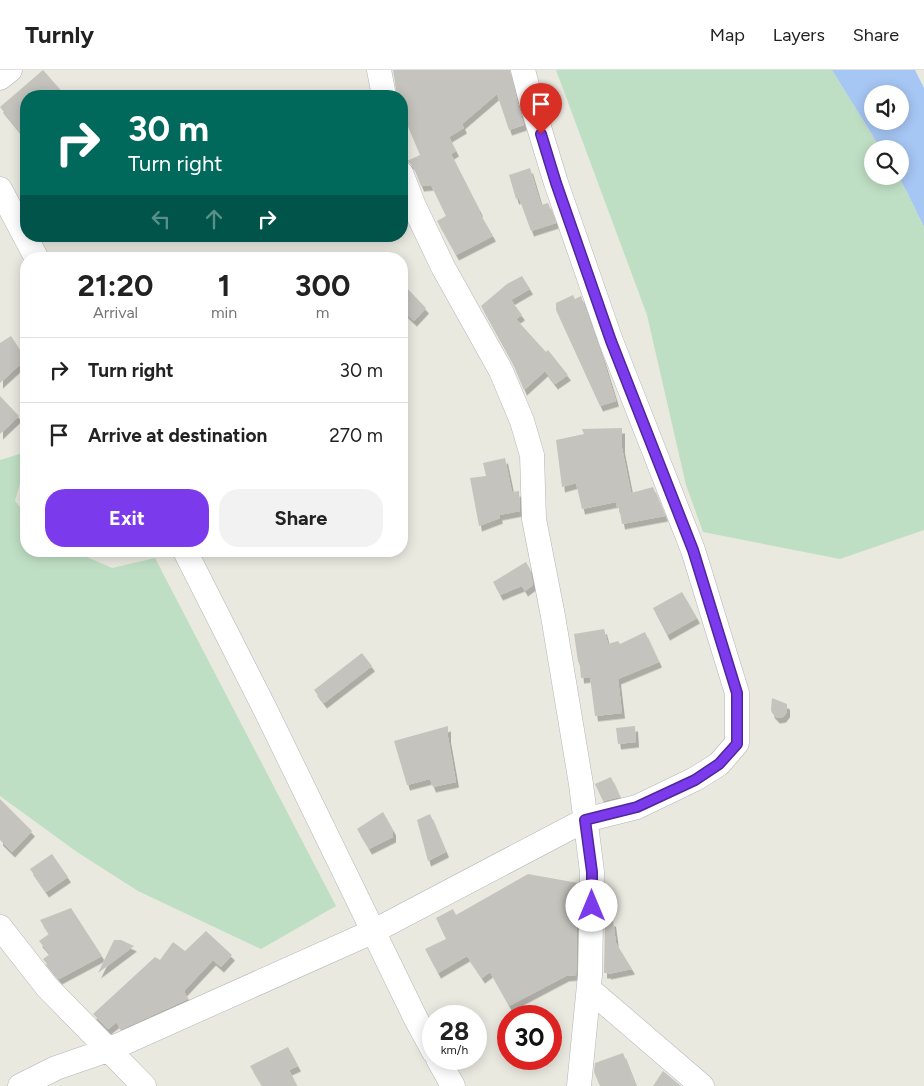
<!DOCTYPE html>
<style>
:root{--surface:#fff;--page:#f2f2f2;--text:#222;--muted:#767676;--line:#e0e0e0;--accent:#7c3aed}
body{margin:0;font-family:Figtree,sans-serif;background:var(--page);color:var(--text);height:100vh;display:flex;flex-direction:column;font-size:19px;white-space:nowrap}
*{box-sizing:border-box;margin:0}
p{font-size:16px;color:var(--muted)}
.icon{flex:none;width:28px;height:28px;fill:none;stroke:currentColor;stroke-width:2;stroke-linecap:round;stroke-linejoin:round}
.map{position:relative;flex:1;overflow:hidden}
.drawer{position:absolute;left:20px;top:182px;width:388px;height:305px;display:flex;flex-direction:column;background:var(--surface);border-radius:20px;box-shadow:0 2px 12px #0003}
.drawer>*{flex:none}
.banner{position:absolute;left:20px;top:20px;width:388px;height:152px;border-radius:20px;box-shadow:0 2px 12px #0003;background:#00695c;color:#fff;overflow:hidden}
.buttons{position:absolute;left:864px;top:15px;display:grid;gap:10px}
.buttons a{display:grid;place-items:center;width:45px;height:45px;border-radius:50%;background:var(--surface);box-shadow:0 2px 12px #0003;font-size:25px}
.speed{position:absolute;left:422px;top:935px;display:flex;gap:10px;font-size:25px;font-weight:700;text-align:center}
.speed>*{display:grid;place-content:center;width:65px;height:65px;border-radius:50%;background:var(--surface);box-shadow:0 2px 12px #0003;line-height:1}
.speed small{font-size:12px;font-weight:400}
.speed .limit{border:8px solid #d22;background:#fff;color:#111}
.pin{position:absolute;display:grid;place-items:center;width:42px;height:42px;color:#fff;margin:-51px -21px;border-radius:50% 50% 50% 0;rotate:-45deg;box-shadow:0 0 5px #0007}
.pin .icon{rotate:45deg}
.me{position:absolute;width:55px;margin:-28px;rotate:0deg;stroke-linejoin:round;filter:drop-shadow(0 0 4px #0008)}
.turn{display:flex;align-items:center;gap:18px;height:105px;padding:0 25px;font-size:22px}
.turn .icon{width:65px;height:65px;stroke-width:2.5}
.turn b{display:block;font-size:35px;line-height:42px}
.lanes{display:flex;align-items:center;height:48px;padding:0 25px;background:#0003;justify-content:center;gap:25px;direction:ltr}
.lanes .off{opacity:.35}
.eta{display:flex;justify-content:space-evenly;align-items:center;height:85px;text-align:center}
.eta b{font-size:30px;font-weight:700;line-height:35px}
.action{display:flex;gap:10px;margin-top:auto;padding:10px 25px}
.action a{flex:1;height:58px;border-radius:20px;background:var(--accent);color:#fff;font-size:20px;font-weight:700;line-height:58px;text-align:center}
.action a+a{background:var(--page);color:var(--text)}
ul{padding:0;list-style:none}
li{display:flex;align-items:center;gap:15px;height:65px;padding:0 25px;border-top:1px solid var(--line)}
li div{flex:1}
li b{display:block;font-size:19px}
li em{font-style:normal}
header{display:flex;align-items:center;gap:30px;box-sizing:border-box;height:70px;padding:0 25px;background:var(--surface);border-bottom:1px solid var(--line)}
header strong{font-size:24px}
nav{display:flex;gap:28px;margin-inline-start:auto;font-size:18px}
.map>svg:first-child{display:block}
.green{fill:#bfdfc4}
.water{fill:#a6c6f4;fill-rule:evenodd}
.building{fill:#c5c3bd;filter:url(#shadow)}
.lines{fill:none;stroke-linecap:round;stroke-linejoin:round}
.minor-casing{stroke:#b3b5b9;stroke-width:25}
.minor{stroke:#fff;stroke-width:24}
.route-casing{stroke:#51269a;stroke-width:12}
.route{stroke:#7c3aed;stroke-width:9}
</style>
<header>
<strong>Turnly</strong>
<nav><a>Map</a><a>Layers</a><a>Share</a></nav>
</header>
<div class="map">
<svg width="924" height="1016" viewBox="0 0 924 1016">
<defs>
<filter id="shadow"><feDropShadow dx="3" dy="5.5" stdDeviation="0" flood-color="#0004"/></filter>
</defs>
<rect width="100%" height="100%" fill="#eae9e0"/>
<path class="green" d="M556,0h276l49,79h-9v27h26l9,16 17,35v303l-84,29 -137,-27 -17,-47 -39,-170z
M26,382v11l-11,38 11,13v37h47l39,17 43,-10 181,348 -75,43 -123,-58 -61,-39 -77,-56v-336z"/>
<path class="water" d="M832,0h83l9,18v139l-17,-35 -9,-16h2v-27h-19zM872,24h28v27h-28z"/>
<path class="building" d="M43,0l23,26h-40v43l-26,-32z
M393,0h117l8,34 6,21 -15,5 -12,-36 -35,30 2,4 -15,9 7,14 -5,3 29,57 -1,1 14,24 -33,17 -4,2 -19,-34 9,-5 -15,-31 -10,1 -7,-18 -4,-5 -3,-2 13,-6 -19,-45v-14h-4z
M530,98l11,37 7,-2 8,20 -25,8 -12,-33 -3,1 -7,-24z
M522,206l8,13 -19,11 11,15 -6,4 30,33 2,-2 20,25 -13,9 -10,-13 -21,19 -11,-26 -32,-58 26,-22z
M401,212l25,26 -12,13 -13,-12z
M573,225l2,4 6,-3 22,63 13,42 -16,5 -44,-96v-7z
M11,266l15,23 -26,24v-40z
M0,326l19,20 -19,18z
M622,358v20l9,45 22,-6 12,29 -43,8 -3,-17h-3v-5l-34,7 -6,-26 -14,4 -6,-47 28,-6 -2,-5z
M505,388l7,34 7,-1 1,20 -21,4 1,3 -21,8 -9,-48 16,-2 -3,-13z
M526,492l4,7 3,16 -8,6 -3,-5 -22,9 -7,-13z
M682,522l15,26 -30,17 -14,-27z
M604,559l4,15 10,-3 2,3 25,-12 14,30 -41,17 4,34 -27,3 -5,-39 -9,1 -1,-12 -2,-5 -4,-27z
M362,583l10,13 -48,37 -10,-13z
M772,628l15,6v8l-4,5 -6,1 -5,-5 -1,-3z
M448,656v11l8,45 -23,5 -3,-8 -23,6 -13,-44z
M635,656l1,16 -18,2 -2,-16z
M611,707l9,20 -17,4 -8,-17z
M0,729l32,32 -20,21 -12,-12z
M383,742l10,18v7l-24,12 -12,-20z
M430,744l16,38 -18,9 -11,-41z
M52,784l16,23 -22,15 -16,-23z
M528,804l50,9 -2,92 -10,1 -57,30 -19,-34 -8,6 -15,-22 -29,17 -13,-24 21,-10 -10,-21 17,-9 3,6z
M71,838l31,48 -43,23 -16,-20 7,-5 -11,-13 10,-7 -9,-14z
M613,851l3,22 16,26 -24,5v-1h-4l1,-50z
M206,861l26,24 -11,12 -8,-7 -29,31 4,8 -68,31 -3,-8 -9,7 -15,-15 62,-57 5,3 13,-18 12,9z
M114,870h7l13,6 -36,27z
M288,977l10,19 -9,4 8,16h-35l-12,-20z
M623,983l13,33h-36l-6,-14 1,-9z
M663,1001l18,15h-28z"/>
<g class="lines">
<g class="minor-casing">
<path id="minor" d="M379,0l5,26
M0,8l10,-8
M401,103l13,33 29,61 58,104 21,50 10,34 2,64 19,97 28,168 11,88 -2,103 -11,111
M0,119l37,70
M185,481l80,158 151,310 18,33
M0,857l47,60 97,99
M589,919l113,97
M438,989l15,27
M20,1016l36,-18 52,-18 266,-119 211,-111 52,-13 58,-28 24,-15 18,-21v-50l-44,-143 -82,-209 -55,-158 -25,-82 -8,-31"/>
</g>
<use href="#minor" class="minor"/>
</g>
<g class="lines">
<g class="route-casing">
<path id="route" d="M541,64l15,49 55,158 82,209 44,143v51l-18,20 -24,16 -58,27 -52,13 7,52v34"/>
</g>
<use href="#route" class="route"/>
</g>
</svg>
<div class="buttons">
<a><svg class="icon" aria-label="sound" viewBox="0 0 24 24"><path d="M4 9h4l5-4v14l-5-4H4zM17 9q2 3 0 6"/></svg></a>
<a><svg class="icon" aria-label="search" viewBox="0 0 24 24"><circle cx="10" cy="10" r="6"/><path d="M15 15l6 6"/></svg></a>
</div>
<div class="speed"><div>28<small>km/h</small></div><div class="limit">30</div></div>
<div class="pin" style="left:541px;top:64px;background:#d93025"><svg class="icon" aria-label="arrive" viewBox="0 0 24 24"><path d="M6 21V4h12l-3 4 3 4H6"/></svg></div>
<svg class="me" style="left:592px;top:836px" viewBox="-20 -20 40 40"><circle r="19" fill="#fff"/><path d="M0-13L10 11 0 6-10 11z" fill="#7c3aed"/></svg>
<div class="banner">
<div class="turn"><svg class="icon" aria-label="right" viewBox="0 0 24 24"><path d="M7 20v-9h11M14 6l5 5-5 5"/></svg><div><b>30 m</b>Turn right</div></div>
<div class="lanes"><svg class="icon off" aria-label="left" viewBox="0 0 24 24"><path d="M17 20v-9H6M10 6l-5 5 5 5"/></svg><svg class="icon off" aria-label="ahead" viewBox="0 0 24 24"><path d="M12 20V5M6 11l6-6 6 6"/></svg><svg class="icon" aria-label="right" viewBox="0 0 24 24"><path d="M7 20v-9h11M14 6l5 5-5 5"/></svg></div>
</div>
<section class="drawer">
<div class="eta">
<div><b>21:20</b><p>Arrival</p></div>
<div><b>1</b><p>min</p></div>
<div><b>300</b><p>m</p></div>
</div>
<ul>
<li><svg class="icon" aria-label="right" viewBox="0 0 24 24"><path d="M7 20v-9h11M14 6l5 5-5 5"/></svg><div><b>Turn right</b></div><em>30 m</em></li>
<li><svg class="icon" aria-label="arrive" viewBox="0 0 24 24"><path d="M6 21V4h12l-3 4 3 4H6"/></svg><div><b>Arrive at destination</b></div><em>270 m</em></li>
</ul>
<div class="action"><a>Exit</a><a>Share</a></div>
</section>
</div>
